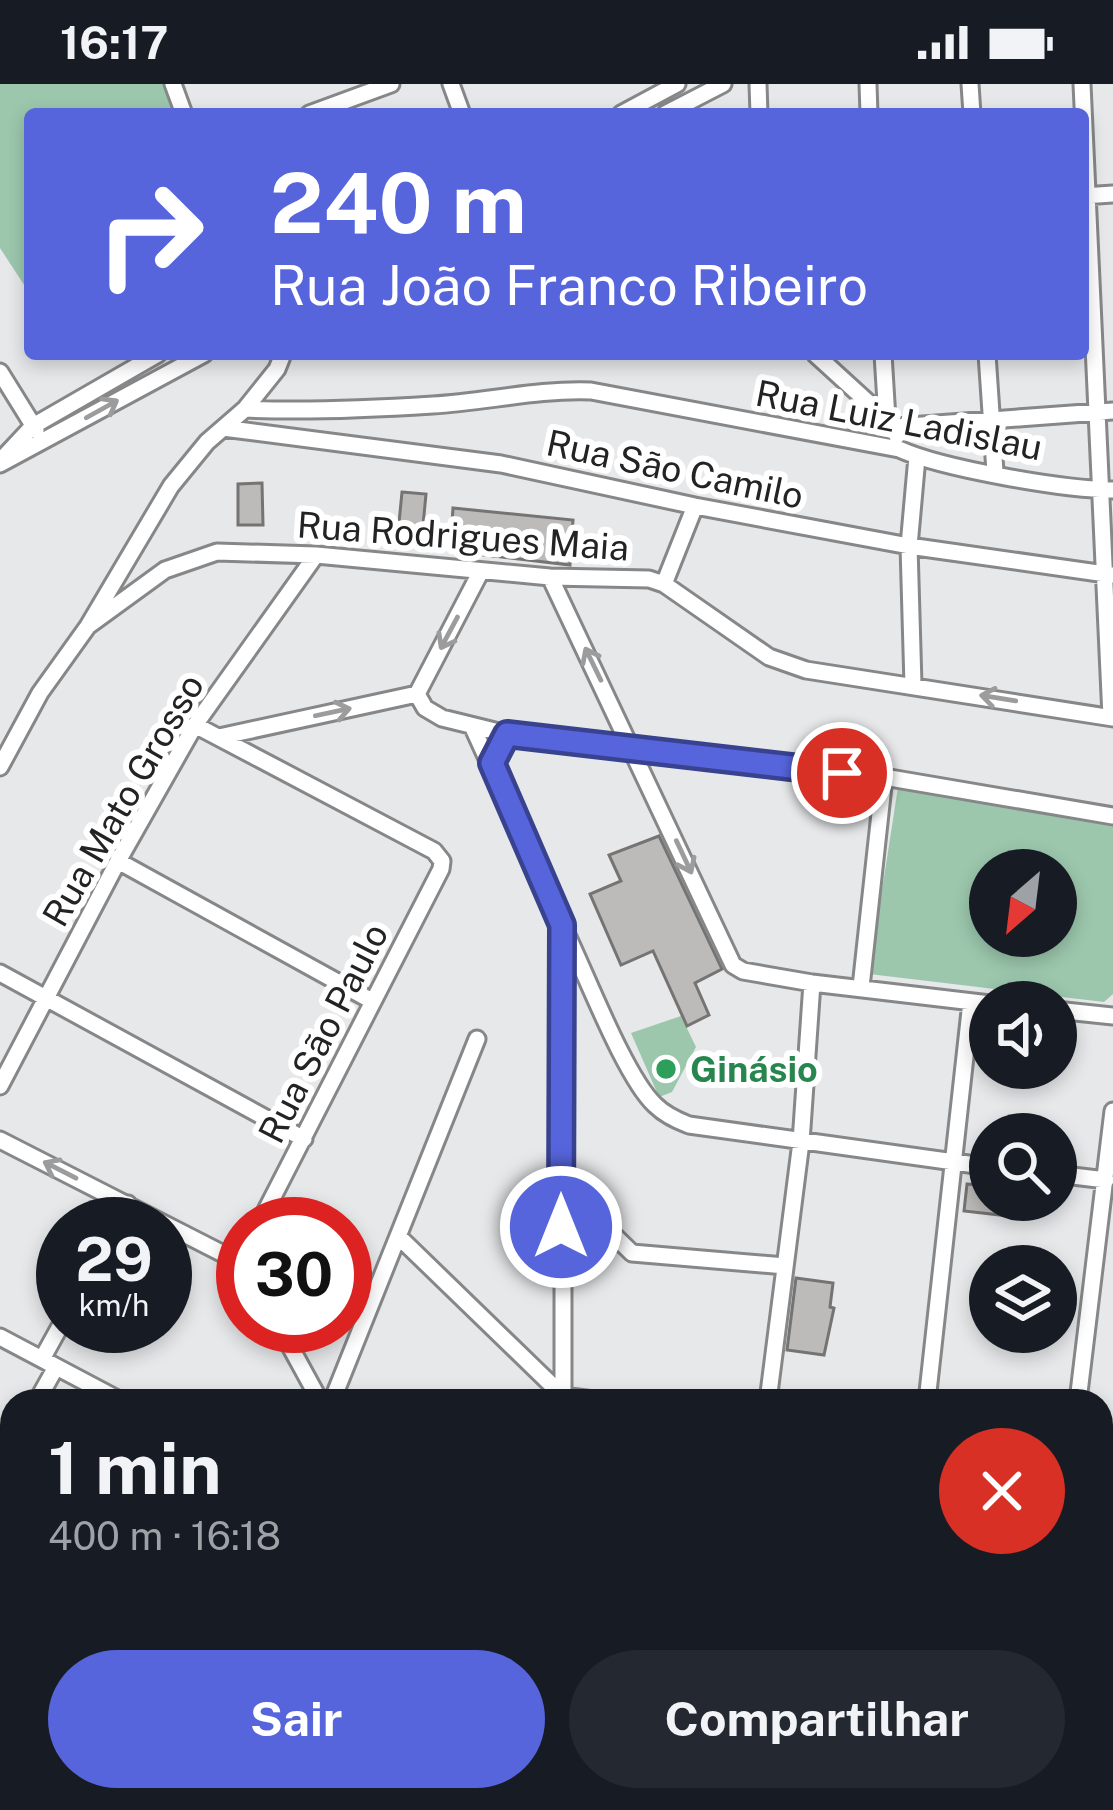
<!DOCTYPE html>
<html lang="pt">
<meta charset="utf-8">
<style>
:root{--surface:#171b24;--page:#242831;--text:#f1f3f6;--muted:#9ea1a6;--accent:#5665dc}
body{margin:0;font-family:"Public Sans",sans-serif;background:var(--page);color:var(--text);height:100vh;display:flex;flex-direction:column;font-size:45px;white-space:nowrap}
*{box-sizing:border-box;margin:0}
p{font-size:39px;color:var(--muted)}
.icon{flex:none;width:66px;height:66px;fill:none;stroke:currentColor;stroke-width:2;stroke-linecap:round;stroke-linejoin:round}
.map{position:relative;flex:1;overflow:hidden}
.drawer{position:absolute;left:0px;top:1305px;width:1113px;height:423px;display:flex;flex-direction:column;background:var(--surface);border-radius:36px 36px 0 0;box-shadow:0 6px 18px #0003}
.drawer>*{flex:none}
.banner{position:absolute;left:24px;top:24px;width:1065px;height:252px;border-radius:12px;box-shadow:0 6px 18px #0003;background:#5665dc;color:#fff;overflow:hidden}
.needle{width:78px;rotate:208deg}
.tools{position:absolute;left:969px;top:765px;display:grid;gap:24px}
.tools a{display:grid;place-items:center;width:108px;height:108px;border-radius:50%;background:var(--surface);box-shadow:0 6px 18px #0003;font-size:60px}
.speed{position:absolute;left:36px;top:1113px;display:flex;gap:24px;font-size:60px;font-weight:700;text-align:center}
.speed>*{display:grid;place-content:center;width:156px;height:156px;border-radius:50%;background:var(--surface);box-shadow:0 6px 18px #0003;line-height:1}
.speed small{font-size:30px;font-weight:400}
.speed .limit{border:18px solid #d22;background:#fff;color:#111}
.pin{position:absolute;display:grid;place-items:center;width:102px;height:102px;color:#fff;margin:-51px;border:6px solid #fff;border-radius:50%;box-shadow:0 3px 12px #0007}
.me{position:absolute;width:132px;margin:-66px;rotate:0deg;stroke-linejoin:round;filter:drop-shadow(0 0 9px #0008)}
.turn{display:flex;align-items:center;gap:42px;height:252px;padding:0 48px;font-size:54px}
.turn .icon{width:156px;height:156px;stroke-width:2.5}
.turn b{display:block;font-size:84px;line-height:102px}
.round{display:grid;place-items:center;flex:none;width:126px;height:126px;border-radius:63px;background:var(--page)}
.headline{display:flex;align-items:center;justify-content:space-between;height:204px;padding:0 48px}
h1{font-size:72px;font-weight:700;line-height:90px}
.button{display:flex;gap:24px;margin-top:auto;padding:24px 48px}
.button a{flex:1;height:138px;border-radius:72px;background:var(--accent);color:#fff;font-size:48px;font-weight:700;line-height:138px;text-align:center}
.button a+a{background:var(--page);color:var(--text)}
.status{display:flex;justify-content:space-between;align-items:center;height:84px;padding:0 60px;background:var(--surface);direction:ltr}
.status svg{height:33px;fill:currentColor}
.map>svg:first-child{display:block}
.green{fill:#9cc7ad;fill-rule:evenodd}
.building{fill:#bdbbba;stroke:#767373;stroke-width:3}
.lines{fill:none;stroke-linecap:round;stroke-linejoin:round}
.minor-casing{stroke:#868789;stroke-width:21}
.minor{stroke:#fff;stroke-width:15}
.oneway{stroke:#9c9c9c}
.route-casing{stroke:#38428f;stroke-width:30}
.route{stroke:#5665dc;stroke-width:21}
.leisure-dot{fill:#2e9e5b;stroke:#fff;stroke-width:4.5}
.labels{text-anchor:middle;stroke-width:12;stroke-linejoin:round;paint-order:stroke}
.street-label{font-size:36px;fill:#232324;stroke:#fff}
.leisure-label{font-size:36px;font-weight:bold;fill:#27864d;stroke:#fff;text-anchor:start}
</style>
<div class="status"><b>16:17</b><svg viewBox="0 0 49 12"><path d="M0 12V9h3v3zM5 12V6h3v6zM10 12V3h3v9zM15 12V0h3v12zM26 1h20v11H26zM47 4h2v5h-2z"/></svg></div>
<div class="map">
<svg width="1113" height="1726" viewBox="0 0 1113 1726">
<rect width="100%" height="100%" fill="#e6e8ea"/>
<path class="green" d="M0,0h163l11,30h-144v180l-30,-46z
M898,703l215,33v174l-9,8 -235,-28zM990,786h66v66h-66z
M681,932l15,31 -24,45 -13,5 -28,-64z
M0,1634l12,5v77h58l-2,10h-68z"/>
<path class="building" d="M262,399l1,42h-25v-41z
M402,408l24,2 -4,42 -24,-3z
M453,424l120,12 -3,45 -120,-14z
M659,752l63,133 -27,14 14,32 -22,11 -34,-75 -32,14 -31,-71 31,-13 -12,-26z
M967,1100l23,2v14h21l-2,16 -45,-5z
M796,1194l37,5 -3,24 4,1 -10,47 -37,-5z"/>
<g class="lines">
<g class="minor-casing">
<path id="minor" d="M173,0l11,30
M451,0l11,30
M758,0l1,30
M868,0l1,30
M970,0l2,30
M1082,0l29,633
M309,30l82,-30
M621,30l56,-30
M665,30l58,-30
M1083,112l30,-2
M815,270l80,73 2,9
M883,270l4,65
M987,270l8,118
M0,288l36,58
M245,325c62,3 125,0 188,-4 53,-3 104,-16 158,-14l308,58c44,20 164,40 214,41
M895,343l218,-16
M223,344l278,36 194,42 214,40 204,29
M3,374l30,-32 125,-72
M0,380l204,-110
M550,493l183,388 10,6 69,12 178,21
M664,500l31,-78
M88,542l77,-56 52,-18 99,3 234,22 99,2 15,5 105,73 37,13 307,48
M913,601l-4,-139 8,-89
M417,610l64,-123
M195,641l239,126 8,10 -1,8 -182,355
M473,644l90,197v476
M219,653l198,-43 8,14 17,10 65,16 377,43 229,39
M0,683l40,-74 48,-67 83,-140 36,-44 38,-33 32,-40 6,-15
M118,777l254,140
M566,849c20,41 59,144 89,172 10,10 21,15 34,20l301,42
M0,889l304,166
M861,903l23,-210
M1056,926l57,6
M0,1002l118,-225 77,-136 121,-170
M0,1056l243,124
M1056,1090l50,6
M561,1100l71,69 153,13
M117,1140l11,-20
M399,1153l164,159 38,5
M279,1242l41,75
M0,1253l121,64
M42,1275l21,-38
M37,1317l19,-34
M332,1317l145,-362
M768,1317l33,-259 11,-159
M927,1317l44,-399
M1078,1317l35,-290
M1101,1376l12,2
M0,1382l12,-21
M0,1411l12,6
M1101,1505l12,-15
M270,1716l19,10
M543,1716l4,10
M675,1716l4,10
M1016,1716l12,10
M173,1726l5,-10
M376,1726l4,-10
M923,1726l9,-10"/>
</g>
<use href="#minor" class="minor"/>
</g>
<defs><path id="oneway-shaft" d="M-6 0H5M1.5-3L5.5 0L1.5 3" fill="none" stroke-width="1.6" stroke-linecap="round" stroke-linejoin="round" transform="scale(3)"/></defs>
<g class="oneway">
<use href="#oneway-shaft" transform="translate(102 325) rotate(-29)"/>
<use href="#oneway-shaft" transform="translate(449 549) rotate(118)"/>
<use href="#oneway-shaft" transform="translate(593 580) rotate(-116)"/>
<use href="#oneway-shaft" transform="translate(998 614) rotate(-171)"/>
<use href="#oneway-shaft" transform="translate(333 628) rotate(-12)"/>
<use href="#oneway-shaft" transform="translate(684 773) rotate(65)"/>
<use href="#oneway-shaft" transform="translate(60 1086) rotate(-153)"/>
</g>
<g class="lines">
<g class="route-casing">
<path id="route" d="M561,1143l1,-302 -70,-162 15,-29 335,39"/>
</g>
<use href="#route" class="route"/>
</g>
<circle class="leisure-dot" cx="666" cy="985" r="12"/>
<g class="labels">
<g class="street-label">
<text transform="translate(899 336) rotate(11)" y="13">Rua Luiz Ladislau</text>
<text transform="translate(675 385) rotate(12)" y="13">Rua São Camilo</text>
<text transform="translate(463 452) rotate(4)" y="13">Rua Rodrigues Maia</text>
<text transform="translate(123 716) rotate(-60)" y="13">Rua Mato Grosso</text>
<text transform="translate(323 949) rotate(-63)" y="13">Rua São Paulo</text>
</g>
<g class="leisure-label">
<text x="690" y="998">Ginásio</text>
</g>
</g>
</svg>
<div class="tools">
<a><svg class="needle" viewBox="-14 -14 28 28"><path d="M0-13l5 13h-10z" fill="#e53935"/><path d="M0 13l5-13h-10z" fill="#9ea1a6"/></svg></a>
<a><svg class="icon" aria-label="sound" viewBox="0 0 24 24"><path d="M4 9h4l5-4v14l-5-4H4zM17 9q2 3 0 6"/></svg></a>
<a><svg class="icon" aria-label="search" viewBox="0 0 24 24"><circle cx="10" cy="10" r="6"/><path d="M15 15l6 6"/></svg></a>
<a><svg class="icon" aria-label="layers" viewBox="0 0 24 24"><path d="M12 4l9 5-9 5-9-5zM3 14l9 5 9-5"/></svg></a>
</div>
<div class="speed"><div>29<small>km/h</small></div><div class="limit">30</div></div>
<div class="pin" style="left:842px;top:689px;background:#d93025"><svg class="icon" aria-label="arrive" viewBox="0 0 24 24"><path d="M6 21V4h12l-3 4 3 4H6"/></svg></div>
<svg class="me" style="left:561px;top:1143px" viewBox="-20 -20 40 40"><circle r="17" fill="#5665dc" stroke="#fff" stroke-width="3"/><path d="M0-11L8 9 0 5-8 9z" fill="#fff"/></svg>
<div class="banner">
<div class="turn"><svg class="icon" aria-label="right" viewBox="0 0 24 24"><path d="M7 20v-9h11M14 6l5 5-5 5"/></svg><div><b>240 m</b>Rua João Franco Ribeiro</div></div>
</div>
<section class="drawer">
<div class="headline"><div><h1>1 min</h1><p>400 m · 16:18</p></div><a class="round" style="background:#d93025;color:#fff"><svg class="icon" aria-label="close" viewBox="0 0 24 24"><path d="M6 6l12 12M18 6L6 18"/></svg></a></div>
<div class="button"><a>Sair</a><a>Compartilhar</a></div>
</section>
</div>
